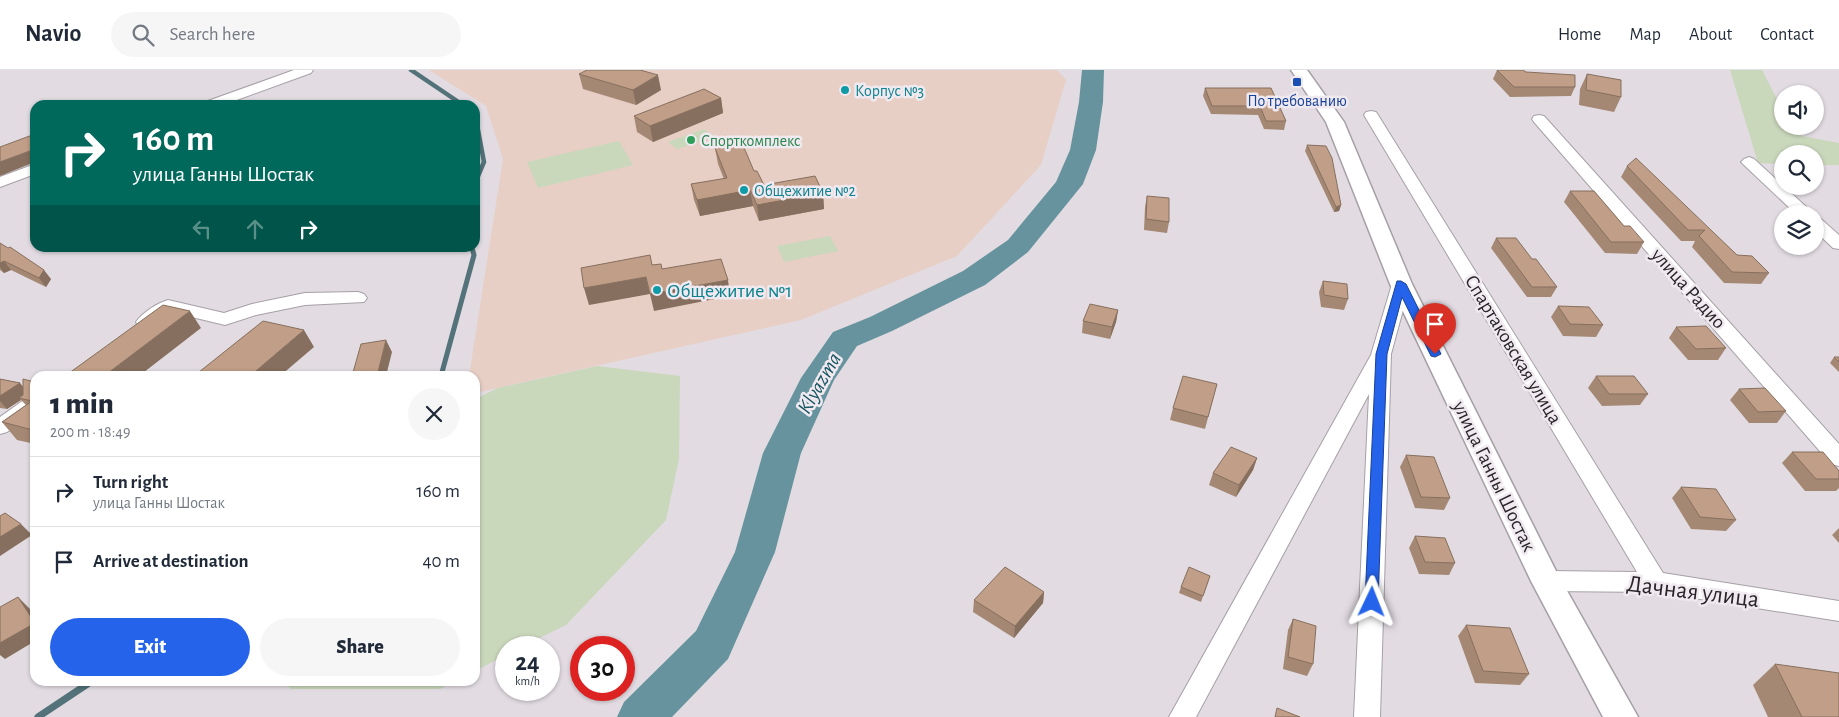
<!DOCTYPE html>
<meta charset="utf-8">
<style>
:root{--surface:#fff;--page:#f6f6f7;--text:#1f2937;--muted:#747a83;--line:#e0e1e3;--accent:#2563eb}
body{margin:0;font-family:"Alegreya Sans",sans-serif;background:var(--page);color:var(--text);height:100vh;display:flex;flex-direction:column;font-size:19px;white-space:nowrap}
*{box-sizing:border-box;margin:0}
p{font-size:16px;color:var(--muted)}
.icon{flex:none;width:28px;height:28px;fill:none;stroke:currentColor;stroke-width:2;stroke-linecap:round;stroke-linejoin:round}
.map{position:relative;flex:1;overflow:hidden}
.panel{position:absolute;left:30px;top:301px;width:450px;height:315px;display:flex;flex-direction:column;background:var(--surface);border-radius:15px;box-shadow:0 1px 4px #0004}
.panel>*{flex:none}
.top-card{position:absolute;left:30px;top:30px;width:450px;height:152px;border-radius:15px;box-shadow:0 1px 4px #0004;background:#00695c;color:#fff;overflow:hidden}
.controls{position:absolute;left:1774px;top:15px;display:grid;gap:10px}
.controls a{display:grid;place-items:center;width:50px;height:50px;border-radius:50%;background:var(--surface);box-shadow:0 1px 4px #0004;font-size:25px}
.speed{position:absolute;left:495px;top:566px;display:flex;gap:10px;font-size:25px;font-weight:700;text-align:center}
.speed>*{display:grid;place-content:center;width:65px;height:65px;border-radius:50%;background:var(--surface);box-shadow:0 1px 4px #0004;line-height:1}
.speed small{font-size:12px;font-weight:400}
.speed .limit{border:8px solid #d22;background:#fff;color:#111}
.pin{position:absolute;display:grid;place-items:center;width:42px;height:42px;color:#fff;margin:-51px -21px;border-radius:50% 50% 50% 0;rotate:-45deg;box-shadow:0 0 5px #0007}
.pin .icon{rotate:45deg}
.me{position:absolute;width:55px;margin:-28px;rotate:2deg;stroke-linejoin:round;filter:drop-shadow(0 0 4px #0008)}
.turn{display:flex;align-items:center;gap:18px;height:105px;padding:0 20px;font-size:22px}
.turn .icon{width:65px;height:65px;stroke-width:2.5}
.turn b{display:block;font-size:35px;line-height:42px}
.lanes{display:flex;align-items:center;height:48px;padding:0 20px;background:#0003;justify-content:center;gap:25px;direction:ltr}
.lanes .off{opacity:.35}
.round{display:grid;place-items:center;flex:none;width:52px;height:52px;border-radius:26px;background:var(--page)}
.head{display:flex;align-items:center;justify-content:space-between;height:85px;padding:0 20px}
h1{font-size:30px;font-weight:800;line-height:38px}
.action{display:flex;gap:10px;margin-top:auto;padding:10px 20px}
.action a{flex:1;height:58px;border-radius:30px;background:var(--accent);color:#fff;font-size:20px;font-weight:800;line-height:58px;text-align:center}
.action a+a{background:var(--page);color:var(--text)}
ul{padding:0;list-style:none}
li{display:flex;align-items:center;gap:15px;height:70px;padding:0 20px;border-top:1px solid var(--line)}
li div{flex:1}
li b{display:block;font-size:19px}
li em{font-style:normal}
header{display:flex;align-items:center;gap:30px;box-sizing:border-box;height:70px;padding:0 25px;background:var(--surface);border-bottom:1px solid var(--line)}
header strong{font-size:24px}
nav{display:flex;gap:28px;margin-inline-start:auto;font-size:18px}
.search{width:350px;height:45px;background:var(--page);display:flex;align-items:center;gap:12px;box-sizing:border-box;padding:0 18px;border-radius:28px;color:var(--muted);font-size:19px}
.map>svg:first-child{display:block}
.education{fill:#e7cfc6}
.green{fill:#c9d7bb}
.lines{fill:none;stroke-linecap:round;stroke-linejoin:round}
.stream-far2{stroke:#53727a;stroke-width:4.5}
.stream-far1{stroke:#53727a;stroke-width:5}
.stream{stroke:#53727a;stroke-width:7}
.river{fill:#66939e;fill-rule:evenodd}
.minor-casing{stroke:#a6a0a6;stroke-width:2}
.major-casing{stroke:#a6a0a6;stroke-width:3}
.minor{fill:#fff;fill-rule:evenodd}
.major{fill:#fff;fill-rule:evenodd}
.wall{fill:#a58874}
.shaded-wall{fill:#866f5e}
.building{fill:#c09e87;stroke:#866f5e}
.route{fill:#2563eb;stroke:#184099}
.transit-dot{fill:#1a4fb4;stroke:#f0e9ef;stroke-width:2}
.culture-dot{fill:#0f9aa8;stroke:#f0e9ef;stroke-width:2}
.leisure-dot{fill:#2e9e5b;stroke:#f0e9ef;stroke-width:2}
.labels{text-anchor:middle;stroke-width:5;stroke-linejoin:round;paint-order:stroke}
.far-culture-label{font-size:16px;fill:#0d838f;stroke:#f0e9ef;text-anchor:start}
.far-transit-label{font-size:16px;fill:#164399;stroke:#f0e9ef}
.far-leisure-label{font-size:16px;fill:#27864d;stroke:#f0e9ef;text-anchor:start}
.street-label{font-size:20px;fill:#272527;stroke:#f0e9ef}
.culture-label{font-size:20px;fill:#0d838f;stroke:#f0e9ef;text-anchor:start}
.water-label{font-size:21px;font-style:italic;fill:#165663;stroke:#f0e9ef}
.near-street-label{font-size:24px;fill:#272527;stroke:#f0e9ef}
</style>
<header>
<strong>Navio</strong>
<div class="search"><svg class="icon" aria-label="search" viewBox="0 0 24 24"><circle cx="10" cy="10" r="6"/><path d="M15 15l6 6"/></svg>Search here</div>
<nav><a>Home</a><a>Map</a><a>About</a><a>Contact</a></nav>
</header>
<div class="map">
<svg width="1839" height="647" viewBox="0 0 1839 647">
<rect width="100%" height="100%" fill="#e2dce2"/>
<path class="education" d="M429,0h628l9,10 -25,85 -84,91 -156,64 -326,73v-17h-6l34,-217 -17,-53z"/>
<path class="green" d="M1730,0h32l20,39v17h8l12,10 37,7v22h-24v-11h-33v10l-24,-1z
M704,59l11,8 -38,12 -9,-7z
M619,71l14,24 -95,23 -11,-26z
M830,166l8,15 -54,11 -7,-16z
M597,296l83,10 -1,83 -13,61 -100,105 -45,22 -15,1v7l-31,16v-272l23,-11z
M282,611h173l-15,8h-149z"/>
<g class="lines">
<path class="stream-far2" d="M411,0l52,35
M475,44l9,48 -9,21"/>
<path class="stream-far1" d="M441,306l33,-121 -2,-7"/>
<path class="stream" d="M38,647l54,-36"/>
<path class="river" d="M1082,0h22l-1,32 -7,48 -13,34 -55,68 -43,33 -93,46 -35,15 -23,34 -33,73 -26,99 -47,107 -56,58h-55l7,-15 72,-71 39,-79 28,-99 38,-75 32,-46 37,-15 93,-46 45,-31 48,-58 14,-32 9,-48z"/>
<g class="minor-casing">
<path id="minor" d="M294,0h19l-2,3 -88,32h-20l2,-3z
M1371,41l5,1 2,3 285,458 176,28v20l-183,-29 -110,-1 -8,-3 -4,-7 4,-7 8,-3 91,1 -273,-457 2,-3z
M1539,45l5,1 295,328v22l-8,-2 -297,-342 -2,-3 2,-3z
M1749,87l5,2 60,55h-18l-52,-49 -3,-3 3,-3z
M35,94v10l-35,13v-10z
M1815,147l6,2 18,16v14l-6,-1 -18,-17z
M1401,209l6,1 3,4 -19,70 -11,363h-26l15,-323 -173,323h-27l202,-362 21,-71 3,-4z
M358,222l6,2 3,4 -3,4 -59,3 -49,10 -31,10 -54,-13c-10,8 -19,18 -33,14l-2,-4c6,-9 21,-19 32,-22l56,13 28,-9 53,-11z
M35,325v17l-28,20 -7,2v-17l28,-20z"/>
</g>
<g class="major-casing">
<path id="major" d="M1291,0h16l37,52 68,162 145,289 81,144h-35l-72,-136 -141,-297 -64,-162z"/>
</g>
<use href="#minor" class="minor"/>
<use href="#major" class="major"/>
</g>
<path class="wall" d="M1497,0l29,2 49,15 -4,9 -61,1 -17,-18z
M579,4l82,16 -25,15 -53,-16z
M1587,4l34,23 -7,15 -35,-7 1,-16z
M1205,18h66l15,33 -2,9 -20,-1 -6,-14 -47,-1 -8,-18z
M721,28l2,15 -70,29 -16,-10 -3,-16z
M1307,75l34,60 -2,6 -5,1 -29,-61z
M715,78l39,23 10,14 59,8 1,16 -65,12 -6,-15 -53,10 -6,-16 -3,-16 33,-5 -6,-15z
M1627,96l110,89 32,18 -8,11 -37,-1 -32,-36 3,-6h-14l-60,-64z
M1570,121l74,51 -7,12 -32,-1 -41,-51z
M1147,126l22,26 -2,11 -23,-3 1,-23z
M1496,168l36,21 25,28 -6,10h-24l-36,-49z
M0,173l51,36 -5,8 -35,-17 -7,3 -4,-3z
M1323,211l25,18 -4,11 -23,-3 -2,-15z
M1558,236l45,19 -7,12 -33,-1 -12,-19z
M1118,240l-2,12 -6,17 -28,-6 1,-12z
M1676,257l50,21 -8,12h-30l-19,-22z
M1834,287h5v15l-9,-9z
M1596,306l52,18 -8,11 -38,1 -14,-18z
M0,309l20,4 3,4 12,-5v62l-18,-4 -15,-18 24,-17 -5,-5 -14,9 -7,-1z
M1217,314l-12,45 -35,-9 3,-12z
M1739,319l47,22 -9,12h-28l-19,-23z
M1792,382l47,19v17l-3,3h-31l-23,-28z
M1406,385l44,43 -6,12 -29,-2 -15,-41z
M1257,388l-4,12 -17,27 -27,-12 4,-12z
M1681,417l55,33 -10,11 -35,-2 -19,-31z
M1839,458v15l-7,-8z
M1415,466l40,27 -6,12 -30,-1 -10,-26z
M1210,506l-9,26 -22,-9 2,-6z
M1044,522l-1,11 -29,35 -41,-26 1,-12z
M1293,549l20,45 -6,12 -24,-7 5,-39z
M1466,555l63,49 -9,11 -45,-2 -17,-47z
M1775,594l64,53h-71l-15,-32z"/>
<path class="shaded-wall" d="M658,5l3,15 -25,15 -3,-15z
M721,28l2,15 -70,29 -3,-16z
M35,79v13l-35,14v-14z
M750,120l3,16 -53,10 -3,-16z
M823,123l1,16 -65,12 -2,-16z
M1341,135l-2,6 -5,1 2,-5z
M4,191l7,9 -7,3 -4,-6v-4z
M44,200l7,9 -5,8 -7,-9z
M646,207l4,17 -61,11 -5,-17z
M728,210l2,16 -76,15 -4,-17z
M1118,240l-2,12 -6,17 2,-12z
M190,241l11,17 -62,48h-35z
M304,260l10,17 -34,29h-30z
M386,270l6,12 -6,24h-9z
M20,313l9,12 -10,3 2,2 -14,9 -7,-8v-5z
M1257,388l-4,12 -17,27 3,-12z
M21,454l11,11 -32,21v-19z
M1044,522l-1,11 -29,35 1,-12z
M18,527l12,12 5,7v25l-30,18 -5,-4v-12z"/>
<path class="building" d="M587,0h53l18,5 -25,15 -54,-16z
M1497,0h26l3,2 49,3v12h-61z
M1587,4l34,6v17l-35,-7z
M1205,18h66l15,33h-20l-6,-15h-48z
M704,19l17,9 -71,28 -16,-10z
M327,32l4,3h-13z
M35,64v15l-35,13v-15z
M742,73l12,28h3l7,14 51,-9 8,17 -66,12 -7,-15 -53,10 -6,-16 36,-6 -12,-30z
M1307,75l19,1 6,12 9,47 -5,2z
M1636,88l101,97 15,1 17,17 -37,-1 -33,-36 6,-6h-17l-61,-64z
M1570,121h24l30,35h6l14,16h-33z
M1147,126l22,2v24l-23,-3z
M1496,168h20l16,21h4l21,28h-25z
M0,173l8,5 2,-1 34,23 -5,8 -35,-17 -4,2z
M650,185l2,10 9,-1 1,5 59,-10 7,21 -78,14 -4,-17 -62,11 -3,-20z
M1323,211l24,3 1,15 -24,-4z
M1090,234l28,6 -6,17 -29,-6z
M163,235l27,6 -86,65h-39z
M1558,236l31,1 14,18 -33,-1z
M263,251l41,9 -54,46h-56z
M1706,256l20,22 -30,1 -20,-22z
M386,270l-9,36h-25l9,-32z
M1834,287h5v5z
M1183,306l34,8 -9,33 -35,-9z
M1596,306h38l14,18h-39z
M0,309l20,4 -20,13z
M23,309l12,3v46l-2,2 -31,-8 30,-21 -13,-3 4,-3z
M1765,318l21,23 -28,1 -19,-23z
M1231,377l26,11 -18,27 -26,-12z
M1792,382h31l16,19v8h-23z
M1406,385l28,2 16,41 -29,-1z
M1681,417l35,2 20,31 -36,-3z
M5,443l16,11 -21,13v-21z
M1415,466l30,2 10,25 -30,-1z
M1005,497l39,25 -29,34 -41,-26z
M1189,497l21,9 -7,20 -22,-9z
M18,527l17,26 -35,20v-36z
M1293,549l23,7 -3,38 -25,-7z
M1466,555l44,3 19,46 -46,-3z
M1775,594l64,9v44h-37z
M1277,638l23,9h-25z"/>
<path class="route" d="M1397,211h4l5,3 35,70 -6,3 -4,-1 -29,-59 -15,57 -9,248 -2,4 -4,2 -5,-2 -2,-4 11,-248z"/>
<rect class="transit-dot" x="1292" y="7" width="10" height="10" rx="2.5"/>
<g class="culture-dot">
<circle cx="845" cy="20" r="5"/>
<circle cx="744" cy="120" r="5"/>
<circle cx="657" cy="220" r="5"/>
</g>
<circle class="leisure-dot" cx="691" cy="70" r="5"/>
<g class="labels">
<g class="far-culture-label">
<text x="855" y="26">Корпус №3</text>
<text x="754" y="126">Общежитие №2</text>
</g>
<g class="far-transit-label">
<text x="1297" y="36">По требованию</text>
</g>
<g class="far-leisure-label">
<text x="701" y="76">Спорткомплекс</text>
</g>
<g class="street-label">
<text transform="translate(1689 218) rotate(48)" y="7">улица Радио</text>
<text transform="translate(1514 279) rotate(59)" y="7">Спартаковская улица</text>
<text transform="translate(1495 406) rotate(64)" y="7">улица Ганны Шостак</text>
</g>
<g class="culture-label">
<text x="667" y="227">Общежитие №1</text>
</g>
<g class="water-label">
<text transform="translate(819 313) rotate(-60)" y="7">Klyazma</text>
</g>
<g class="near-street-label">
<text transform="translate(1693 521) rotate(7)" y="8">Дачная улица</text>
</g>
</g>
</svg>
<div class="controls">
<a><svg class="icon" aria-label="sound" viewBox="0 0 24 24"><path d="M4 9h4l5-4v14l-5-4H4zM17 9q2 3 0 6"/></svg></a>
<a><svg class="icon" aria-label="search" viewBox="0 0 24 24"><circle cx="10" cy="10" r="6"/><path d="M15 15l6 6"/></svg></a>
<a><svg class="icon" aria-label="layers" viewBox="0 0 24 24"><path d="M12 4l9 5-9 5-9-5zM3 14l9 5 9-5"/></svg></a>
</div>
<div class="speed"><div>24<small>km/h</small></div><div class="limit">30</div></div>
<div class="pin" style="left:1435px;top:284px;background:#d93025"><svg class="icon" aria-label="arrive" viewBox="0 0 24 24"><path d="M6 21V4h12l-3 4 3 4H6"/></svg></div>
<svg class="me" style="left:1372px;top:532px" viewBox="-20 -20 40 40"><path d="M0-17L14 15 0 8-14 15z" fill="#2563eb" stroke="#fff" stroke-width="4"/></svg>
<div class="top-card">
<div class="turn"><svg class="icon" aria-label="right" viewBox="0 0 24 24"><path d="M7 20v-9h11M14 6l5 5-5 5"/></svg><div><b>160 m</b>улица Ганны Шостак</div></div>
<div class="lanes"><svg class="icon off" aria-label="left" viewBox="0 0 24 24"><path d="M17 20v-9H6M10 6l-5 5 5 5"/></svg><svg class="icon off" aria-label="ahead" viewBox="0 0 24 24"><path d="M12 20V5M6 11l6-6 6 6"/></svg><svg class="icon" aria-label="right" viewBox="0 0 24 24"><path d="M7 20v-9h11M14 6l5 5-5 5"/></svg></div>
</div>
<section class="panel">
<div class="head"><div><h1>1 min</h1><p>200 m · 18:49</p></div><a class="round"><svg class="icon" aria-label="close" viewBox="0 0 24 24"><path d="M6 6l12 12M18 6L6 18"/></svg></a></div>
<ul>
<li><svg class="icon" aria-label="right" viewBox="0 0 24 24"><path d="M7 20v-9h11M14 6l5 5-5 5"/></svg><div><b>Turn right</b><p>улица Ганны Шостак</p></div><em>160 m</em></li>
<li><svg class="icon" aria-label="arrive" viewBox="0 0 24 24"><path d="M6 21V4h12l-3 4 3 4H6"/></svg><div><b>Arrive at destination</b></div><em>40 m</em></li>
</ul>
<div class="action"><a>Exit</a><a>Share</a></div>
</section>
</div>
